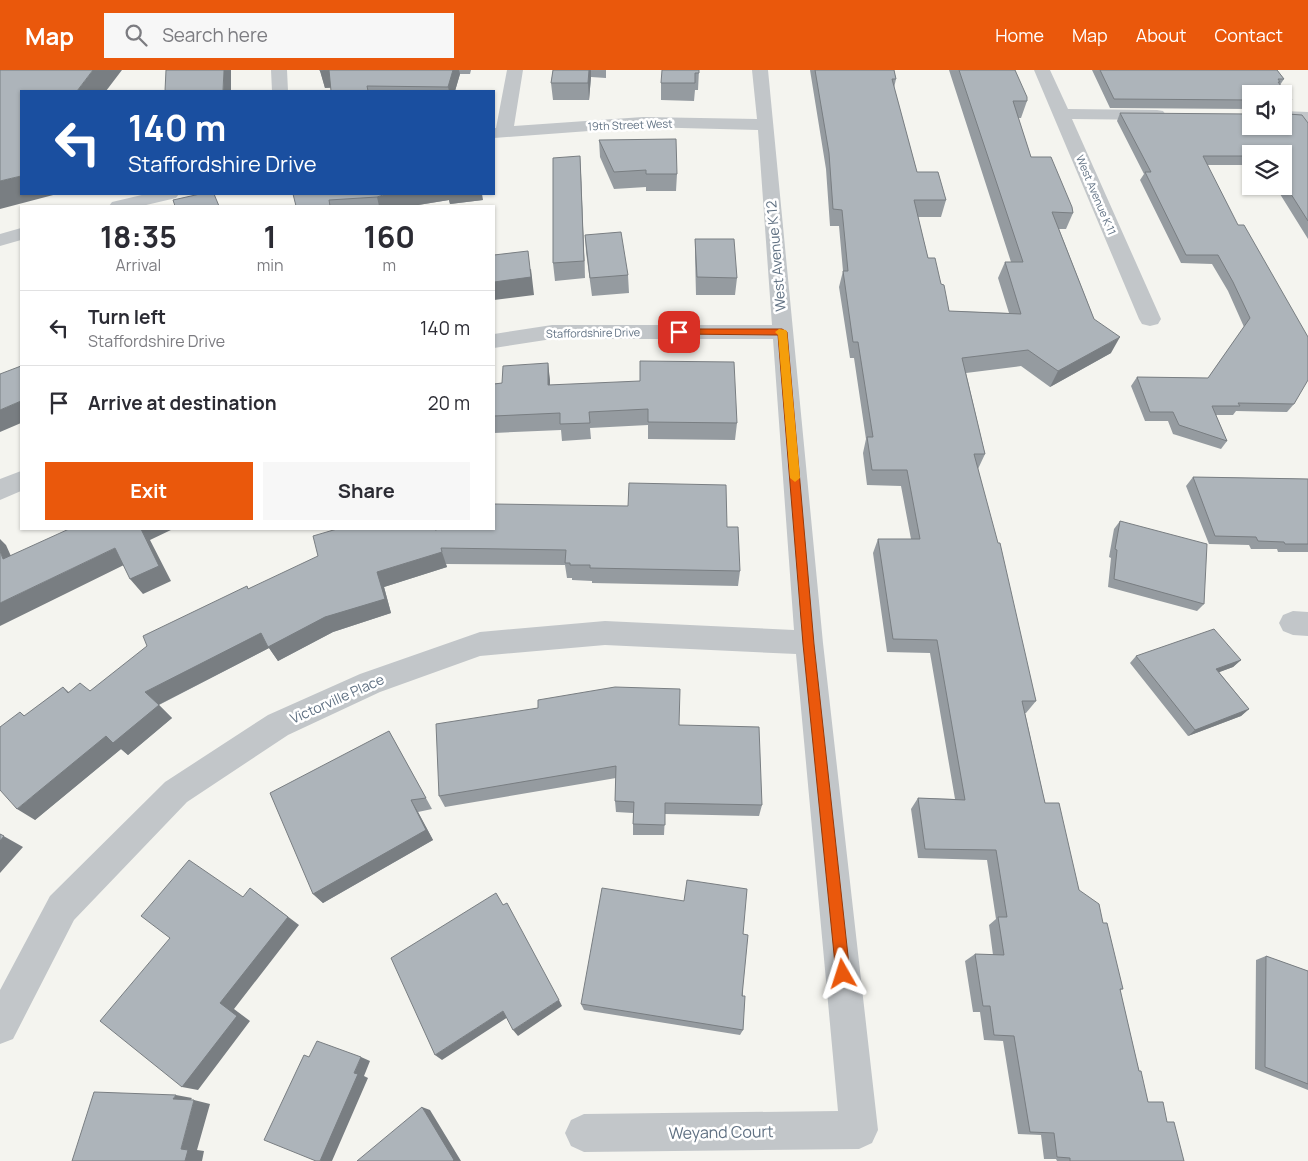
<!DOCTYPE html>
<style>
:root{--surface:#fff;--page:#f7f7f7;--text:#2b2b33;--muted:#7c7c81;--line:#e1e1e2;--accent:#ea580c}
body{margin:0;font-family:Manrope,sans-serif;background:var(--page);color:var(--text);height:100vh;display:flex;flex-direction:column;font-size:19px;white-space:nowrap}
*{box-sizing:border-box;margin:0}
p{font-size:16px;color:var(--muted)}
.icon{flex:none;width:28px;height:28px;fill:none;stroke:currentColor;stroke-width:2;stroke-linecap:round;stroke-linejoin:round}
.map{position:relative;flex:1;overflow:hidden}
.drawer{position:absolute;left:20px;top:135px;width:475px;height:325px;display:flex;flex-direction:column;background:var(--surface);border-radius:0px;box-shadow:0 1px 4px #0004}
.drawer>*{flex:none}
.top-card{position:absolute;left:20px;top:20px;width:475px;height:105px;border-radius:0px;box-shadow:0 1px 4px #0004;background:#1a4fa0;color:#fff;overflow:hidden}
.fabs{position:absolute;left:1242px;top:15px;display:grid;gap:10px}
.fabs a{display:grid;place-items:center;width:50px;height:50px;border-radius:0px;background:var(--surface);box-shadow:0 1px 4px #0004;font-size:25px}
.pin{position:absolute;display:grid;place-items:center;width:42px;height:42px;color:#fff;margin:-21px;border-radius:10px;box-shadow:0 2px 8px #0006}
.me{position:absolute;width:55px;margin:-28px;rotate:354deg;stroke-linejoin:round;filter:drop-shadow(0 0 4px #0008)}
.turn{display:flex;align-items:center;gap:18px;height:105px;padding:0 25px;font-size:22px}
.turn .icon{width:65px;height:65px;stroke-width:2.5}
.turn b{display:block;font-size:35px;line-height:42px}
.eta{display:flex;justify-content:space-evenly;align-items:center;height:85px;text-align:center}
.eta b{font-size:30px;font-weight:700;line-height:35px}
.action{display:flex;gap:10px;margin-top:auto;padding:10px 25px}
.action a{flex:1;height:58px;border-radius:0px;background:var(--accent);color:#fff;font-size:20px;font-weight:700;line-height:58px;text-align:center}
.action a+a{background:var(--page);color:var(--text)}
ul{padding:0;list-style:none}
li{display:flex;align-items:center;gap:15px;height:75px;padding:0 25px;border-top:1px solid var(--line)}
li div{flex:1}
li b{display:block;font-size:19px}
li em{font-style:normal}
header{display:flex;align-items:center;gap:30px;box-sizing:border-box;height:70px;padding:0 25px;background:var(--accent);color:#fff}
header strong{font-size:24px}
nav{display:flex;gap:28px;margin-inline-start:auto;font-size:18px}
.search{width:350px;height:45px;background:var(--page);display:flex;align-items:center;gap:12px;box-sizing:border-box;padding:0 18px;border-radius:0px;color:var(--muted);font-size:19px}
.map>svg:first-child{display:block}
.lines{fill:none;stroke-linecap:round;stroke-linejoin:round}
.minor{fill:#c2c6c9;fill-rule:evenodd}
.wall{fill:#959ba0}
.shaded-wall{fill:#797e82}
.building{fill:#adb4ba;stroke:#797e82}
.route{fill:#ea580c;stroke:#983908}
.slow{fill:#f59e0b}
.labels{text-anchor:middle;stroke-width:5;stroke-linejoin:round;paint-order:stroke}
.far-street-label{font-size:11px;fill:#607183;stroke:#fff}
.street-label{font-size:14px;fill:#607183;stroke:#fff}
.near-street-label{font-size:16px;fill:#607183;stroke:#fff}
</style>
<header>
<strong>Map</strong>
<div class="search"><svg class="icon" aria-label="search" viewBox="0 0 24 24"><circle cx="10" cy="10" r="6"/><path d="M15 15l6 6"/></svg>Search here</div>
<nav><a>Home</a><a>Map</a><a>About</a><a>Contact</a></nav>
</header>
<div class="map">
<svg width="1308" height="1091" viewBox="0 0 1308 1091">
<rect width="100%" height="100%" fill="#f4f4ef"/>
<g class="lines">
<path class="minor" d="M271,0h16l1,21h-16z
M507,0h16l-9,56 129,-9 114,2 -5,-49h16l55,573 55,487 -6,13 -13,6 -275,3 -13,-6 -6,-13 6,-13 13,-6 254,-3 -42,-457 -191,-9 -125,11 -100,36 -92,43 -101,67 -113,118 -61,119 -13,5v-54l50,-94 115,-114 103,-67 92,-41 120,-42 125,-11 189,9 -21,-291h-221l-58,9v-14l58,-9h220l-14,-195 -115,-3 -149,11v-10h2z
M1034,0h16l18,39 89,1 6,1 3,4 -3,4 -6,1 -85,-1 89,200 -3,5 -8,2 -8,-2 -3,-5z
M1284,41l24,1v10l-24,-1z
M146,124h33l-3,4 -34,8h-33l3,-4z
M21,158v12l-21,6v-12z
M21,401v20l-21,9v-21z
M1293,541l15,1v24l-15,-1 -10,-4 -4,-8 4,-8z"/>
</g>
<path class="wall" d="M320,0h151l-1,4h-10l-5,17h-124v-3h-6z
M553,0h53v8l-15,-1 -2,23h-36l-2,-17z
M699,0l-1,20h-3l-1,11 -33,-1v-17z
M810,0h84l2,9 -2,9 23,84 29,28 -5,17h-23l10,41 21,53 60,2 -11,-35 7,-16h6l-62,-192h66l12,31 -6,17h-3l13,39 42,56 -7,16h-7l35,90 17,34 -61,34 -29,-21 -55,7 19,81 -7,15 58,232 -10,12h-1l20,90 34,87 24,33 20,66 -3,1 19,81 9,31 19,20 17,39h-127l-1,-2h-12l-3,-24 -23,-1 -15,-93 -19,-1 -4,-28h-7l-8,-51 10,-7 18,1 -4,-30 7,-6 -9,-59 -69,-2 -7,-49 7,-11 37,1 -25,-146 -43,-1 -14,-99 5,-14h33l-10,-53 -34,-1 -4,-32 3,-14 -12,-81h-4l-11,-71 4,-16 -4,-45h-9l-4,-57z
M1092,0h185l7,9 -4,6 12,15 -5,7 1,7 20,9v116l-33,-53h9v-32h-33v11h-44l87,239 -7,8 -51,-1 -3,4h-17l11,26 -6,8 -48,-15 -5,-13h-23l-14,-35 6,-9 71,1 36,-51 -16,-36 -16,-27 -31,-1 -41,-83 4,-6 -27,-53 3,-8 164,13 -33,-32v15l-141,-1z
M599,70l78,34 -1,17h-30v-4l-32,2 -14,-32z
M580,86l5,122 -30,3 -2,-18z
M293,124l190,6 -33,4 -1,-4 -37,6h-116z
M585,165l43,40 1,18 -37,3 -6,-44z
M695,169l42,39 -2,17h-39l-1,-39z
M548,293l2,22 187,38 -2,17 -87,-1v-14l-58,3 1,11 -29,2 -1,-11 -67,3v-49l8,-1z
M1193,407l115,2v73h-30l-1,-3h-26l-2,-4 -40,-1 -23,-58z
M1120,451l84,83 -7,7 -89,-24 3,-29 -2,-1 5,-28z
M727,457l13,44 -2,15 -146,-3v-2l-20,-1v-2h-5l-2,-13 -119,-1 1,3 -63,20 7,26 -58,19 -55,29 -9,-13 -110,57 13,13 -44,37 -7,-6 -86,71 -15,-108 5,4 38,-29 6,5 21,-1 159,-102 186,-59z
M1136,586l105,4 -8,7 -14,5 30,37 -8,7 -53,20 -58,-73z
M679,655l83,80 -3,11 -94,-2 -1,21h-31v-22l-17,-1 -1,-11 1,-23 -171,29 -6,-11z
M389,661l43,78 -14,3 15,28 -110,63 -10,-9z
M743,864v96l-3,5 -156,-25 -3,-6z
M1266,886l42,15v119l-53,-21 1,-109z"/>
<path class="shaded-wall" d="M93,0h29l-16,21h-29z
M224,0h7v21h-8z
M329,0l5,17 -9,1 -5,-17z
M453,0h6l1,4 -5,17h-6l-1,-4z
M589,0h2v7l-2,23 -1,-17z
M1292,30l-6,9 1,-7z
M580,86l1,17 4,105 -1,-17z
M21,106v18h36l-57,15v-28z
M386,124h96l1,6 -33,4 -1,-4 -37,6h-33l-2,-9z
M531,199l3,26 -40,5v-18z
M1120,267l-9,16 -61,34 8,-16z
M548,293l2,17v22l-2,-17z
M21,331v22l-21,9v-22z
M141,459h32l-23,11 21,41 -28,13 -13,-15z
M0,469l6,6 13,29 -16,-15 -3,-8z
M115,478l13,15 -128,63v-23z
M442,482l5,15 -63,20 7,26 -58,19 -55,29 -9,-13 -111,57 -13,-13 232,-120z
M1241,590l-8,7 -24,9 7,-7z
M159,635l13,13 -44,37 -7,-6 -86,71 -18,-11 89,-73z
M1249,639l-8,7 -53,20 7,-6z
M411,730l7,12 15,28 -110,63 -10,-9z
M0,764l23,13 -23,26z
M250,818l49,37 -65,84 16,12 -52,69 -16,-3 38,-84z
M559,930l3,6 -44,30 -5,-6z
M503,941l5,6 -66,43 -7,-5z
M361,987l9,4 -6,15 4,2 -36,83h-12l34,-88z
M176,1025l16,3 -3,4 -16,-3z
M194,1030l16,4 -13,46 7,1 -2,10h-17l-4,-12z
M422,1037l8,3 31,51h-8z"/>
<path class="building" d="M0,0h93l-16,21h-56v85l-21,5z
M166,0h58l-1,21h-58z
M320,0h133l-5,17 -81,-1 1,5h-37l-2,-21 -9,1z
M553,0h36l-1,13h-37z
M662,0h37v3h-4v10h-34z
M815,0h79l2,9h-4l25,93h21l8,28h-32l14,58h7l6,26 3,1 5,26 72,3 -16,-52h18l-64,-192h56l12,27v4h-14l18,56h20l21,50 1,6 -21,-1 42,107 26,18 -62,34 -30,-21 -66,8 23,96h-11l24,89h2l36,158h-14l23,102h14l20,87 20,14 4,19h4l16,66h-3l19,82h2l7,31h15l4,20h7l10,39h-114v-3l-13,-1 -3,-24 -24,-1 -16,-96 -20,-1 -4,-29h-7l-8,-52 29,1 -6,-38h9l-11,-67 -71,-1 -7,-51 47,2 -28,-160 -44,-1 -15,-100h42l-13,-69h-35l-5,-33h6l-15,-95h-5l-10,-71h5l-6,-61 -9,-1 -4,-56z
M1100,0h177l7,9h-6l2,3h-2l14,18 -5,2 1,12 14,1 6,8v98l-24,-38v-29h-33v2h-48l35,69h6l64,112v43l-14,24 -56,-1 2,3h-28l15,35 -48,-16 -6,-13h-23l-13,-35 71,1 42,-60 -17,-36 -15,-27h-32l-41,-83h6l-31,-59 131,1v12h33v-32h-33v6l-137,-1z
M676,69l1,35h-31v-4l-32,2 -15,-32z
M580,86l4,105 -31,2v-105z
M200,124h14l5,12h-44l-2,-6z
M293,124h93l-9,3 -48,3 1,6h-34z
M621,162l7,43 -38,3 -5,-43z
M695,169h39l3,39 -40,-1z
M528,181l3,26 -37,5v-27z
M640,291l94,1 3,61 -89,-1v-13l-59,3 1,11 -30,1v-11l-66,3v-32l8,-1 1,-17 45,-3v22l92,-4z
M21,296v35l-21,9v-36z
M1193,407l115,2v65h-23l-1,-2 -26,-1 -2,-4 -41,-1z
M629,413l97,2 1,42h11l2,44 -150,-3v-3h-20v-2h-5l1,-13 -125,-2 1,4 -65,20 8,27 -60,18 -57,30 -7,-14 -116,59 14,13 -46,38 -7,-7 -89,73 -17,-19v-63l20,-15 4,4 39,-29 5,6 12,-10 10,8 57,-45 -4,-10 104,-50 1,3 70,-33 -5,-20 24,-7h97l1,1 5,-1h54v-25l134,2z
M1120,451l87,23 -3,60 -90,-25 3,-29 -2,-1z
M69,459h72l18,37 -29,13 -15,-31 -115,55v-52l3,8z
M1214,559l27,31 -25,9 33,40 -54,21 -59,-74z
M615,617l65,2 -1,36 80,2 3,78 -97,-2v22l-32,-1 1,-22 -19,-1 1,-35 -177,30 -3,-72 102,-16v-8z
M389,661l37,67 -15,2 15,30 -113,64 -43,-101z
M0,764l4,2 -4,5z
M189,790l54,37 7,-9 38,29 -68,86 17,13 -55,71 -82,-66 70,-83 -29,-22z
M687,810l60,9 -4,45 5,1 -6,61h3l-2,34 -162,-26 21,-116 82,13z
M496,823l7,12 4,-2 52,97 -46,30 -10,-19 -68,44 -44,-97z
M1266,886l42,15v113l-43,-17z
M317,971l44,16 -7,16 4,1 -38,87h-4l-52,-21 40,-85 5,2z
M94,1022l82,3 -3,4 21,1 -13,49 7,1 -3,11h-113z
M422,1037l32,53 -1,1h-96z"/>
<path class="route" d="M679,259h103l5,3 27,312 36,330 -2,5 -5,2 -5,-2 -2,-5 -33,-330 -25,-309 -102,-1 -2,-2z"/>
<path class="slow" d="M779,259l7,1 1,2 13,146 -5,4 -5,-4 -12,-143 -3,-3z"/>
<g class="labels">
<g class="far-street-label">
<text transform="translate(630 55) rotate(-2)" y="4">19th Street West</text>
<text transform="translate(1096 125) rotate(67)" y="4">West Avenue K 11</text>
<text transform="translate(593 263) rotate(-1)" y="4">Staffordshire Drive</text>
</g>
<g class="street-label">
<text transform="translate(776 186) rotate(-95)" y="5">West Avenue K 12</text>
<text transform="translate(337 629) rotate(-24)" y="5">Victorville Place</text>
</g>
<g class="near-street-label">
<text transform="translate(721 1062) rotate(-1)" y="6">Weyand Court</text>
</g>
</g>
</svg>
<div class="fabs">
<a><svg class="icon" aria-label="sound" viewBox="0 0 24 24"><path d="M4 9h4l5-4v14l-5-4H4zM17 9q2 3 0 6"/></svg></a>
<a><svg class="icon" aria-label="layers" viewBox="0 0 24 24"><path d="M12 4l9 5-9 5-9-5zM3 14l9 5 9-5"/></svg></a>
</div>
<div class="pin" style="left:679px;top:262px;background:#d93025"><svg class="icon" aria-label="arrive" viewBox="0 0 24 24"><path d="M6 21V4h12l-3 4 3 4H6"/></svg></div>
<svg class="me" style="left:843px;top:904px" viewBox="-20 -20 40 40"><path d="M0-17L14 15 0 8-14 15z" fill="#ea580c" stroke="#fff" stroke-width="4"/></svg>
<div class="top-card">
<div class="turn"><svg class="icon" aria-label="left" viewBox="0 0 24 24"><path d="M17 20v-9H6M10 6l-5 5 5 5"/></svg><div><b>140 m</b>Staffordshire Drive</div></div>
</div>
<section class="drawer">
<div class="eta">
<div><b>18:35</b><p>Arrival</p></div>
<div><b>1</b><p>min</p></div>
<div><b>160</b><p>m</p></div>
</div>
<ul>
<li><svg class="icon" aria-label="left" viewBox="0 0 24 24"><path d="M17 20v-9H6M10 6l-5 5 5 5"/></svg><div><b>Turn left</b><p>Staffordshire Drive</p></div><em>140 m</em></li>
<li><svg class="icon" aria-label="arrive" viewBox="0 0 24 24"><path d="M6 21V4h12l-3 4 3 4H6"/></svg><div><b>Arrive at destination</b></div><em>20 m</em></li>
</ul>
<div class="action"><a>Exit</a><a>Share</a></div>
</section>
</div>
